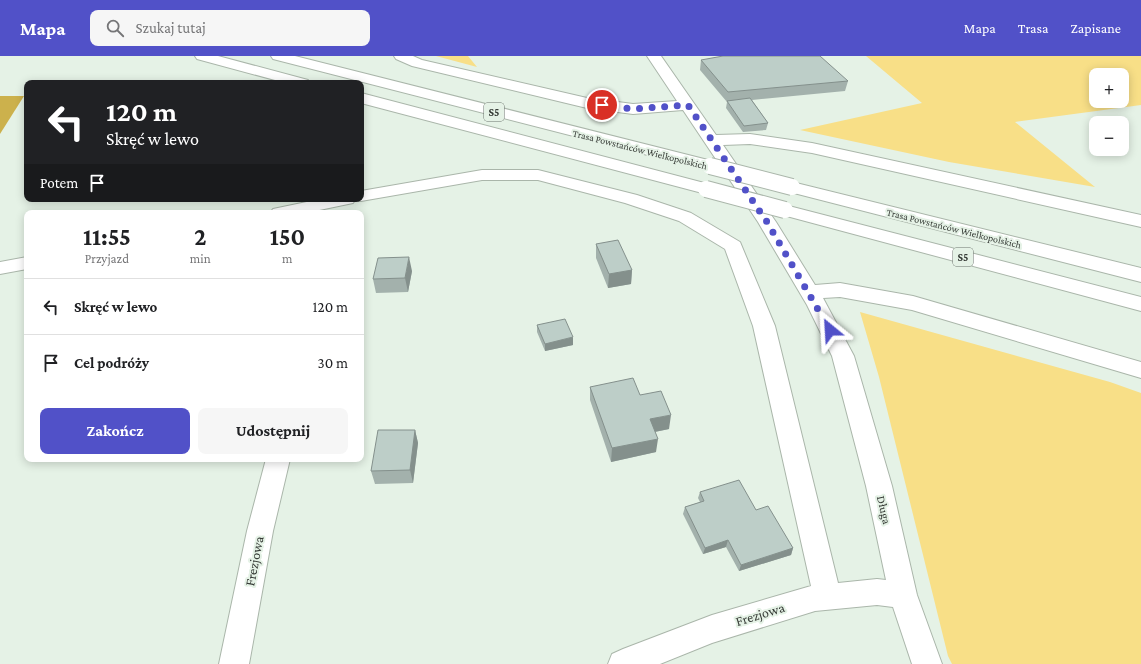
<!DOCTYPE html>
<html lang="pl">
<meta charset="utf-8">
<style>
:root{--surface:#fff;--page:#f6f6f6;--text:#202124;--muted:#757577;--line:#e0e0e0;--accent:#5151c8}
body{margin:0;font-family:"Crimson Pro",serif;background:var(--page);color:var(--text);height:100vh;display:flex;flex-direction:column;font-size:15px;white-space:nowrap}
*{box-sizing:border-box;margin:0}
p{font-size:13px;color:var(--muted)}
.icon{flex:none;width:22px;height:22px;fill:none;stroke:currentColor;stroke-width:2;stroke-linecap:round;stroke-linejoin:round}
.map{position:relative;flex:1;overflow:hidden}
.panel{position:absolute;left:24px;top:154px;width:340px;height:252px;display:flex;flex-direction:column;background:var(--surface);border-radius:8px;box-shadow:0 2px 10px #0003}
.panel>*{flex:none}
.hud{position:absolute;left:24px;top:24px;width:340px;height:122px;border-radius:8px;box-shadow:0 2px 10px #0003;background:#202124;color:#fff;overflow:hidden}
.fabs{position:absolute;left:1089px;top:12px;display:grid;gap:8px}
.fabs a{display:grid;place-items:center;width:40px;height:40px;border-radius:8px;background:var(--surface);box-shadow:0 2px 10px #0003;font-size:20px}
.pin{position:absolute;display:grid;place-items:center;width:34px;height:34px;color:#fff;margin:-17px;border:2px solid #fff;border-radius:50%;box-shadow:0 1px 4px #0007}
.me{position:absolute;width:44px;margin:-22px;rotate:333deg;stroke-linejoin:round;filter:drop-shadow(0 0 3px #0008)}
.turn{display:flex;align-items:center;gap:14px;height:84px;padding:0 16px;font-size:18px}
.turn .icon{width:52px;height:52px;stroke-width:2.5}
.turn b{display:block;font-size:28px;line-height:34px}
.then{display:flex;align-items:center;height:38px;padding:0 16px;background:#0003;gap:8px;font-size:15px}
.eta{display:flex;justify-content:space-evenly;align-items:center;height:68px;text-align:center}
.eta b{font-size:24px;font-weight:700;line-height:28px}
.primary-button{display:flex;gap:8px;margin-top:auto;padding:8px 16px}
.primary-button a{flex:1;height:46px;border-radius:8px;background:var(--accent);color:#fff;font-size:16px;font-weight:700;line-height:46px;text-align:center}
.primary-button a+a{background:var(--page);color:var(--text)}
ul{padding:0;list-style:none}
li{display:flex;align-items:center;gap:12px;height:56px;padding:0 16px;border-top:1px solid var(--line)}
li div{flex:1}
li b{display:block;font-size:15px}
li em{font-style:normal}
header{display:flex;align-items:center;gap:24px;box-sizing:border-box;height:56px;padding:0 20px;background:var(--accent);color:#fff}
header strong{font-size:19px}
nav{display:flex;gap:22px;margin-inline-start:auto;font-size:14px}
.search{width:280px;height:36px;background:var(--page);display:flex;align-items:center;gap:10px;box-sizing:border-box;padding:0 14px;border-radius:8px;color:var(--muted);font-size:15px}
.map>svg:first-child{display:block}
.green{fill:#f8df87;fill-rule:evenodd}
.forest{fill:#ccb14c}
.lines{fill:none;stroke-linecap:round;stroke-linejoin:round}
.minor-casing{stroke:#aab6aa;stroke-width:2}
.highway-casing{stroke:#aab6aa;stroke-width:2}
.minor{fill:#fff;fill-rule:evenodd}
.highway{fill:#fff;fill-rule:evenodd}
.highway-bridge-casing{stroke:#aab6aa;stroke-width:18;stroke-linecap:butt}
.highway-bridge{stroke:#fff;stroke-width:16}
.wall{fill:#a3b1ac}
.shaded-wall{fill:#84908c}
.building{fill:#bdcec8;stroke:#84908c}
.route{stroke:#5151c8;stroke-width:7;stroke-dasharray:0 12.6}
.labels{text-anchor:middle;stroke-width:4;stroke-linejoin:round;paint-order:stroke}
.far-street-label{font-size:10px;fill:#373c37;stroke:#e5f2e6}
.shield{fill:#e5f2e6;stroke:#6b736c;stroke-width:1}
.shield-label{font-size:11px;font-weight:bold;fill:#373c37}
.street-label{font-size:12px;fill:#373c37;stroke:#e5f2e6}
.near-street-label{font-size:14px;fill:#373c37;stroke:#e5f2e6}
</style>
<header>
<strong>Mapa</strong>
<div class="search"><svg class="icon" aria-label="search" viewBox="0 0 24 24"><circle cx="10" cy="10" r="6"/><path d="M15 15l6 6"/></svg>Szukaj tutaj</div>
<nav><a>Mapa</a><a>Trasa</a><a>Zapisane</a></nav>
</header>
<div class="map">
<svg width="1141" height="608" viewBox="0 0 1141 608">
<rect width="100%" height="100%" fill="#e5f2e6"/>
<path class="green" d="M436,0h32l9,11z
M866,0h275v49l-126,17 80,65 -146,-25 -149,-32 122,-27zM1096,19h26v26h-26z
M860,256l250,70 31,11v271h-189l-4,-8 -69,-279z"/>
<path class="forest" d="M0,40h24l-24,38z"/>
<g class="lines">
<g class="minor-casing">
<path id="minor" d="M394,0h19l9,4 165,38 46,6 44,-3 -30,-45h14l55,79 34,-1 62,9 329,72v12l-329,-74 -62,-9 -27,1 53,77 39,63 25,-2 73,13 228,66v16l-229,-68 -72,-13 -17,1 31,58 38,130 25,109 25,69h-30l-19,-57 -16,-2 -62,6 -103,32 -52,21h-52l4,-10 11,-5 89,-34 99,-29 -58,-260 -28,-77 -46,-28 -54,-18 -87,-23h-56l-121,21 -6,-1 -2,3 -48,10h-35l3,-4 48,-10h40v-8l121,-21h56l99,25 54,18 49,29 35,84 63,257 39,-4 9,1 -20,-94 -34,-130 -25,-51 -49,-83 -75,-112 -50,4 -46,-6 -175,-42 -16,-7z
M27,201v12l-27,5v-12z
M266,403h24l-17,72 -24,133h-30l28,-133z"/>
</g>
<g class="highway-casing">
<path id="highway" d="M195,0h23l90,24 2,3h-24l-89,-24z
M271,0h24l421,106 2,4 -2,4 -6,1 -437,-112z
M361,37l351,92 3,4 -3,4 -6,1 -345,-91z
M792,126l349,86v14l-355,-91 -3,-4 3,-4z
M785,149l356,92v14l-362,-97 -3,-4 3,-4z"/>
</g>
<use href="#minor" class="minor"/>
<use href="#highway" class="highway"/>
<g class="highway-bridge-casing">
<path id="highway-bridge" d="M710,110l82,21
M706,133l79,21"/>
</g>
<use href="#highway-bridge" class="highway-bridge"/>
</g>
<path class="wall" d="M701,4l147,21 -3,10 -93,9 16,23 -2,7 -23,2 -17,-24 1,-6 -27,-32z
M596,188l36,26 -1,14 -23,4 -12,-30z
M412,215l-4,21 -32,1 -3,-14z
M537,269l36,20 -28,6 -8,-19z
M590,331l50,8 29,34 -14,3 1,20 -45,10 -21,-62z
M415,374l3,13 -5,40 -38,1 -4,-13z
M700,436l56,18 37,38 -2,7 -52,16 -13,-24 -23,7 -20,-40 2,-7 15,-5 -2,-4z"/>
<path class="shaded-wall" d="M409,201l3,14 -4,21 -3,-14z
M632,214l-1,14 -23,4 1,-14z
M573,281v8l-28,6v-7z
M671,359l-2,14 -20,4 1,-14z
M415,374l3,13 -5,40 -3,-13z
M658,383l-2,13 -45,10 1,-14z
M728,484l-2,7 -23,7 2,-6z
M793,492l-2,7 -52,16 2,-6z"/>
<path class="building" d="M723,0h97l28,25 -120,11 -27,-32z
M750,42l18,25 -24,3 -17,-25z
M618,184l14,30 -23,4 -13,-30z
M409,201l-4,21 -32,1 5,-21z
M565,263l8,18 -28,7 -8,-19z
M633,322l7,17 21,-4 10,24 -21,4 8,20 -46,9 -22,-61z
M378,374h37l-5,40 -39,1z
M739,424l17,30 12,-4 25,42 -52,17 -13,-25 -23,8 -20,-41 19,-6 -4,-9z"/>
<g class="lines">
<path class="route" d="M602,49l30,4 56,-4 79,117 63,108"/>
</g>
<g class="labels">
<g class="far-street-label">
<text transform="translate(640 93) rotate(14)" y="4">Trasa Powstańców Wielkopolskich</text>
<text transform="translate(954 172) rotate(14)" y="4">Trasa Powstańców Wielkopolskich</text>
</g>
<g class="shield">
<rect x="484" y="47" width="20" height="18" rx="3"/>
<rect x="953" y="192" width="20" height="18" rx="3"/>
</g>
<g class="shield-label">
<text x="494" y="60">S5</text>
<text x="963" y="205">S5</text>
</g>
<g class="street-label">
<text transform="translate(884 454) rotate(77)" y="4">Długa</text>
</g>
<g class="near-street-label">
<text transform="translate(254 505) rotate(-79)" y="5">Frezjowa</text>
<text transform="translate(760 558) rotate(-17)" y="5">Frezjowa</text>
</g>
</g>
</svg>
<div class="fabs">
<a>+</a>
<a>−</a>
</div>
<div class="pin" style="left:602px;top:49px;background:#d93025"><svg class="icon" aria-label="arrive" viewBox="0 0 24 24"><path d="M6 21V4h12l-3 4 3 4H6"/></svg></div>
<svg class="me" style="left:830px;top:274px" viewBox="-20 -20 40 40"><path d="M0-17L14 15 0 8-14 15z" fill="#5151c8" stroke="#fff" stroke-width="4"/></svg>
<div class="hud">
<div class="turn"><svg class="icon" aria-label="left" viewBox="0 0 24 24"><path d="M17 20v-9H6M10 6l-5 5 5 5"/></svg><div><b>120 m</b>Skręć w lewo</div></div>
<div class="then">Potem<svg class="icon" aria-label="arrive" viewBox="0 0 24 24"><path d="M6 21V4h12l-3 4 3 4H6"/></svg></div>
</div>
<section class="panel">
<div class="eta">
<div><b>11:55</b><p>Przyjazd</p></div>
<div><b>2</b><p>min</p></div>
<div><b>150</b><p>m</p></div>
</div>
<ul>
<li><svg class="icon" aria-label="left" viewBox="0 0 24 24"><path d="M17 20v-9H6M10 6l-5 5 5 5"/></svg><div><b>Skręć w lewo</b></div><em>120 m</em></li>
<li><svg class="icon" aria-label="arrive" viewBox="0 0 24 24"><path d="M6 21V4h12l-3 4 3 4H6"/></svg><div><b>Cel podróży</b></div><em>30 m</em></li>
</ul>
<div class="primary-button"><a>Zakończ</a><a>Udostępnij</a></div>
</section>
</div>
